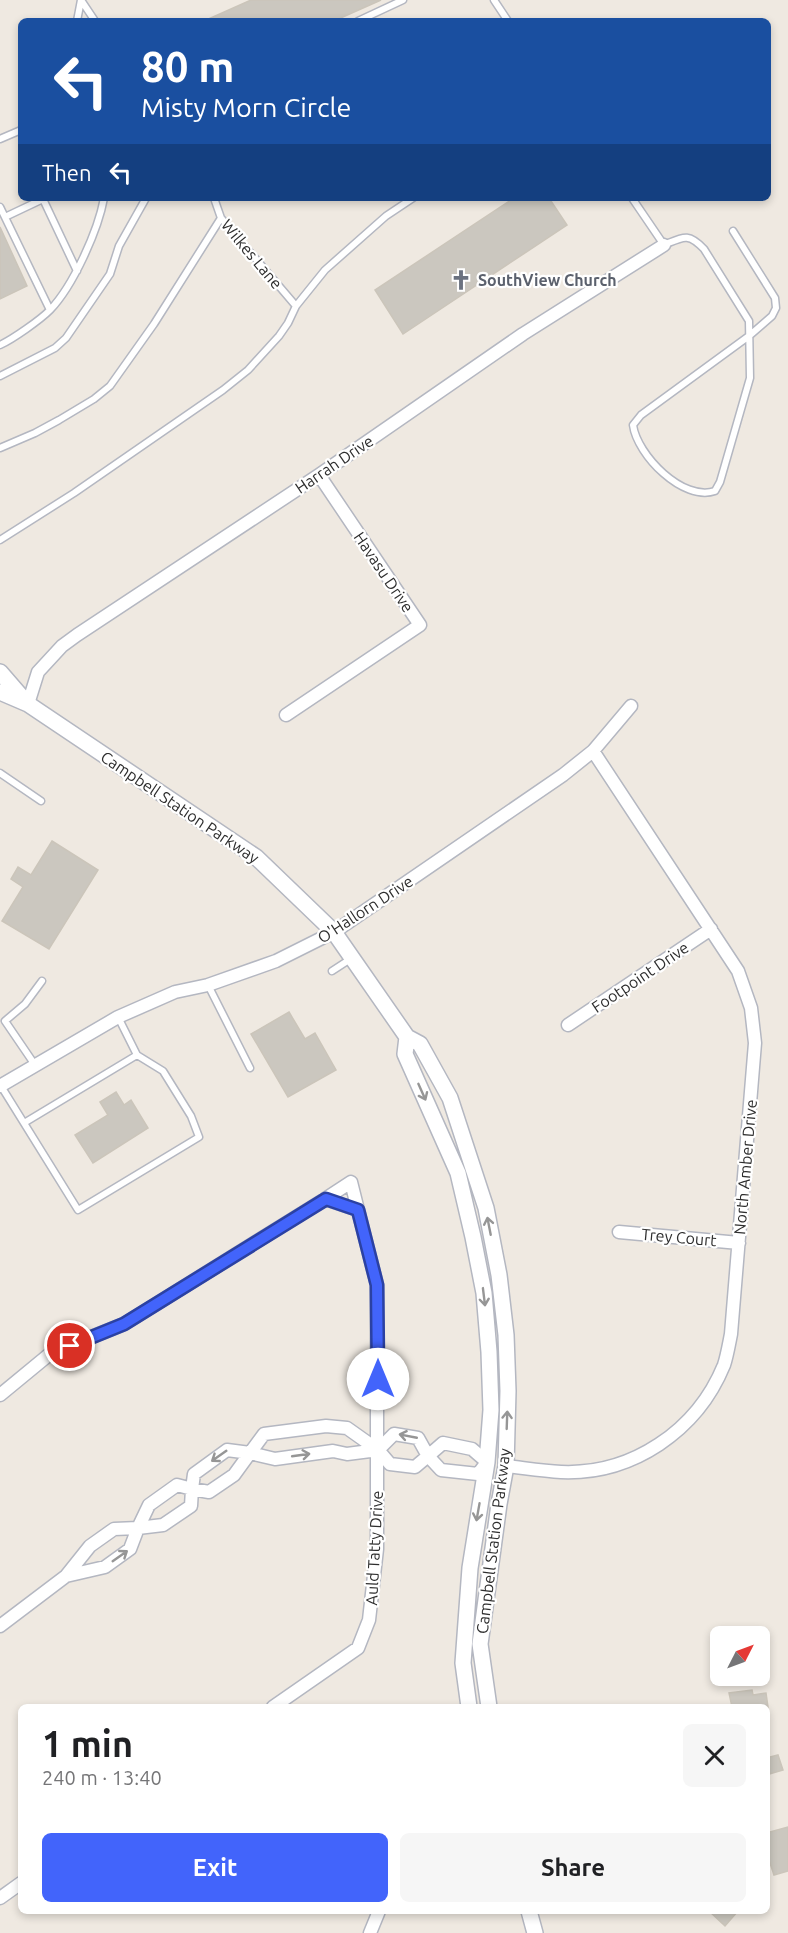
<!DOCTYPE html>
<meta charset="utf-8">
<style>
:root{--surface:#fff;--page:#f6f6f6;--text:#202124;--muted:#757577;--accent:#4264fb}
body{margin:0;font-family:Ubuntu,sans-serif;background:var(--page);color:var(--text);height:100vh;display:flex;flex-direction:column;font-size:22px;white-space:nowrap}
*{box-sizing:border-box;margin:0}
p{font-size:20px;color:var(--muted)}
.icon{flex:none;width:33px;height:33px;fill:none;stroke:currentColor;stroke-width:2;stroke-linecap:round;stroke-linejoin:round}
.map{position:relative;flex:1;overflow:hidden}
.details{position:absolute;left:18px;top:1704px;width:752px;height:210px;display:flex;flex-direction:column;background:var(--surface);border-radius:9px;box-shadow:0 3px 9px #0003}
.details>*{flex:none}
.top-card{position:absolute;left:18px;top:18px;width:753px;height:183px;border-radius:9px;box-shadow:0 3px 9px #0003;background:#1a4fa0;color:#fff;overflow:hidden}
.needle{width:39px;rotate:48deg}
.controls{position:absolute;left:710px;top:1626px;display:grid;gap:12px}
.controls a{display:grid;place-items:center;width:60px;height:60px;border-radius:9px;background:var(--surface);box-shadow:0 3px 9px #0003;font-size:30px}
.pin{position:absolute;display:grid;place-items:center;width:51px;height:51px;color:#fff;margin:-26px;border:3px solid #fff;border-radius:50%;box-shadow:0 2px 6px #0007}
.me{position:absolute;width:66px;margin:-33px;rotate:0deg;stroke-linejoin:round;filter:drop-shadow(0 0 4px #0008)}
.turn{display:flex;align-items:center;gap:21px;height:126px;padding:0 24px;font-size:27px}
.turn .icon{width:78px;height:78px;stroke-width:2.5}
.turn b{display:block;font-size:42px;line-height:51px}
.then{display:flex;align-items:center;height:57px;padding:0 24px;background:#0003;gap:12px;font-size:22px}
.round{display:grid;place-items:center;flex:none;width:63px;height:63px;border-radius:9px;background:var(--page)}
.overview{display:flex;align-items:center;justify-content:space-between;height:102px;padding:0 24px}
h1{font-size:36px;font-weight:700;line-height:45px}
.action{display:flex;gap:12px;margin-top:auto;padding:12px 24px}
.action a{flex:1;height:69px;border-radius:9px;background:var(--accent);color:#fff;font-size:24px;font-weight:700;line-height:69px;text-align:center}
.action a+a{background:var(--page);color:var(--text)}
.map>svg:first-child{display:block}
.building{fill:#cbc7bf;stroke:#cbc5ba;stroke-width:1.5}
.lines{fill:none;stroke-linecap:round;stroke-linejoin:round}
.service-casing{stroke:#b4b7c1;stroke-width:9}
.minor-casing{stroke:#b4b7c1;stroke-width:15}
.tertiary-casing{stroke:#b4b7c1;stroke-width:18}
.service{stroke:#fff;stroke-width:6}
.minor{stroke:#fff;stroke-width:12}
.tertiary{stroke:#fff;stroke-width:15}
.oneway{stroke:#969696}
.route-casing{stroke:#2b41a3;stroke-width:15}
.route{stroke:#4264fb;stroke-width:10}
.labels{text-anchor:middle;stroke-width:4.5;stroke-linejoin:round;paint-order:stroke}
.street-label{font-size:16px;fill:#2e2e2e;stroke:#fff}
.worship-label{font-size:16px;font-weight:bold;fill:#5b616d;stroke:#fff;text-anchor:start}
</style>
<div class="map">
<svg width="788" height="1933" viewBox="0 0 788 1933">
<rect width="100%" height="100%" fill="#efe9e1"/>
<path class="building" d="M251,0h130l-47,21h-130z
M514,198h35l18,27 -164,109 -28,-44z
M0,227l27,59 -27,13z
M52,841l46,29 -49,79 -47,-28 21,-34 -12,-8 7,-12 13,8z
M289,1012l16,27 10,-6 21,37 -48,27 -37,-63z
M116,1092l8,13 7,-5 17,28 -55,35 -18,-28 33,-20 -8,-13z
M752,1690l1,5 13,-2 2,14h-36l-3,-14z
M778,1755l5,15 -17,5v-17z
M788,1827v44l-14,4 -8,-24v-18z
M709,1911h29l-13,15z"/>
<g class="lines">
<g class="service-casing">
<path id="service" d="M81,0l14,21
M494,0l14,21
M77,21l4,-21
M358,21l45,-21
M0,139l21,-9
M214,198l7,20 75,88
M632,198l32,47c19,-8 24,-13 40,4l45,72 1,57 -30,104 -5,9c-32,11 -78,-36 -82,-66l8,-10 108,-79 23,-20 4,-8 -1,-10 -42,-67
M0,207l50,103
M5,217l38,-18 34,72
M0,345c13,-6 40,-25 50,-35 23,-24 48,-79 54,-112
M0,376l55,-28 11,-10 44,-64 9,-28 27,-48
M0,448l35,-15 24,-13 35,-21 16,-13 44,-62 67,-106
M0,540l74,-47 149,-103 25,-20 31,-34 9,-13 8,-17 29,-36 61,-54 27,-18
M0,773l41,28
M332,971l20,-13
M208,985l42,83
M35,1065l-30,-44 20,-17 17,-23
M1,1086l77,124 121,-73 -8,-21 -28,-45 -26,-16 -19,-38
M24,1123l113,-68"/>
</g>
<g class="minor-casing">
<path id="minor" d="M28,704l10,-32 24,-26 15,-11 242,-160 204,-141 141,-89
M286,715l134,-90 -101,-150
M568,1025l143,-96
M0,1086l118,-69 57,-25 33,-7 68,-24 58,-29 229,-157 30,-24 38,-45
M325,1199l26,-17 7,28
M619,1232l120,11
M0,1395l51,-42 73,-29 201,-125 33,11 19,75v264l-8,71 -11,28 -85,59
M506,1466c18,2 37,5 55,6 71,3 136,-41 163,-107 3,-9 5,-21 7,-31l24,-291 -4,-35 -13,-37 -145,-220
M0,1626l66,-50 24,-30 24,-17 24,-1 11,-23 28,-20 15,4 2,-15 33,-24 23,3 14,-19 62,-8 21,2 31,22 16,-16 24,4 10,18 15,-13 29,6 15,13 -9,12 -37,-4 -13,-14 -13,11 -25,-3 -12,-14 -31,4 -14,-3 -58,8 -25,-6 -16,22 -25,17 -17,-3 -1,17 -28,19 -25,3 -8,21 -25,18 -39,9
M0,1898l21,-15
M370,1933l9,-22"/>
</g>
<g class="tertiary-casing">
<path id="tertiary" d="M0,672l26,30
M0,692l28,12 228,153 78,75 73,105 13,7 30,54 36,110 13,67 7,60 2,56 -2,75 -7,38 -19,140 9,63
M407,1037l-2,17 53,119 15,64 11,56 5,59 2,58 -4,52 -17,106 -7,95 6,44
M529,1911l6,22"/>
</g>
<use href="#service" class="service"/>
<use href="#minor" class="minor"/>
<use href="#tertiary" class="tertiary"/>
</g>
<defs><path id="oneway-shaft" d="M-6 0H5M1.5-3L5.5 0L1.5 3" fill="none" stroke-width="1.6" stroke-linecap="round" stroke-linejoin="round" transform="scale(1.5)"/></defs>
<g class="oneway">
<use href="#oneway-shaft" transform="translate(422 1092) rotate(66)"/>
<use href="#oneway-shaft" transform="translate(489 1226) rotate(-101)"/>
<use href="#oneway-shaft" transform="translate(484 1297) rotate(83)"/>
<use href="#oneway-shaft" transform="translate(507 1420) rotate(-88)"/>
<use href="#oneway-shaft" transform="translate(408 1436) rotate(-169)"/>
<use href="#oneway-shaft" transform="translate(301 1455) rotate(-8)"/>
<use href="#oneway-shaft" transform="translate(219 1456) rotate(145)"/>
<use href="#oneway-shaft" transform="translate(478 1512) rotate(100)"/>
<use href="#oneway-shaft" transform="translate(120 1556) rotate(-35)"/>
</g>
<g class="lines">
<g class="route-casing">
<path id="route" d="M70,1346l54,-22 202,-125 32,11 19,75 1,94"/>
</g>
<use href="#route" class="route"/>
</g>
<defs>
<g id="church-bare" transform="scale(1.62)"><path d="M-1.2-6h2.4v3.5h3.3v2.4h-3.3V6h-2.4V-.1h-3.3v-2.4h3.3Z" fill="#6b7280" stroke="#fff" stroke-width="2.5" paint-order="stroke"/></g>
</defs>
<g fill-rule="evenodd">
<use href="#church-bare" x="461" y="280"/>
</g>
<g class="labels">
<g class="street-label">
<text transform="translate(252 254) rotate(50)" y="6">Wilkes Lane</text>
<text transform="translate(334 464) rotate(-34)" y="6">Harrah Drive</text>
<text transform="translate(384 572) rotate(56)" y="6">Havasu Drive</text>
<text transform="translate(180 807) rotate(34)" y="6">Campbell Station Parkway</text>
<text transform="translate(365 909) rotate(-33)" y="6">O'Hallorn Drive</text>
<text transform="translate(640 977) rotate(-34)" y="6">Footpoint Drive</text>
<text transform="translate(745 1167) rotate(-85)" y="6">North Amber Drive</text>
<text transform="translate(679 1237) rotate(5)" y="6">Trey Court</text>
<text transform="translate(493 1541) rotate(-83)" y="6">Campbell Station Parkway</text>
<text transform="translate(374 1548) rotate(-87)" y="6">Auld Tatty Drive</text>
</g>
<g class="worship-label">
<text x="478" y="286">SouthView Church</text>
</g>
</g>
</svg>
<div class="controls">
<a><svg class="needle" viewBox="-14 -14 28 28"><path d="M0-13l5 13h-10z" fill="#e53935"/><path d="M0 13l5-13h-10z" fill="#757577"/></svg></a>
</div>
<div class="pin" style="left:70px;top:1346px;background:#d93025"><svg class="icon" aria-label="arrive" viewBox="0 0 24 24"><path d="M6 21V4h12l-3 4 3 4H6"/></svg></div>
<svg class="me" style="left:378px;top:1379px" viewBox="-20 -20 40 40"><circle r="19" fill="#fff"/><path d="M0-13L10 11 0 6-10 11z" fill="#4264fb"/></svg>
<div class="top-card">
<div class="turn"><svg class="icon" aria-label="left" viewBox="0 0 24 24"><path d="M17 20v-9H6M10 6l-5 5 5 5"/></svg><div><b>80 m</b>Misty Morn Circle</div></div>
<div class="then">Then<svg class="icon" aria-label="left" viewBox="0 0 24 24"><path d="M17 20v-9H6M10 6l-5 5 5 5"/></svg></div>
</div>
<section class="details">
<div class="overview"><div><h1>1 min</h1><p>240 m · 13:40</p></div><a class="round"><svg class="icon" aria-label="close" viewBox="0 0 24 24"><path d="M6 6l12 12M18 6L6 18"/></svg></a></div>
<div class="action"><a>Exit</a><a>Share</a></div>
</section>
</div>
